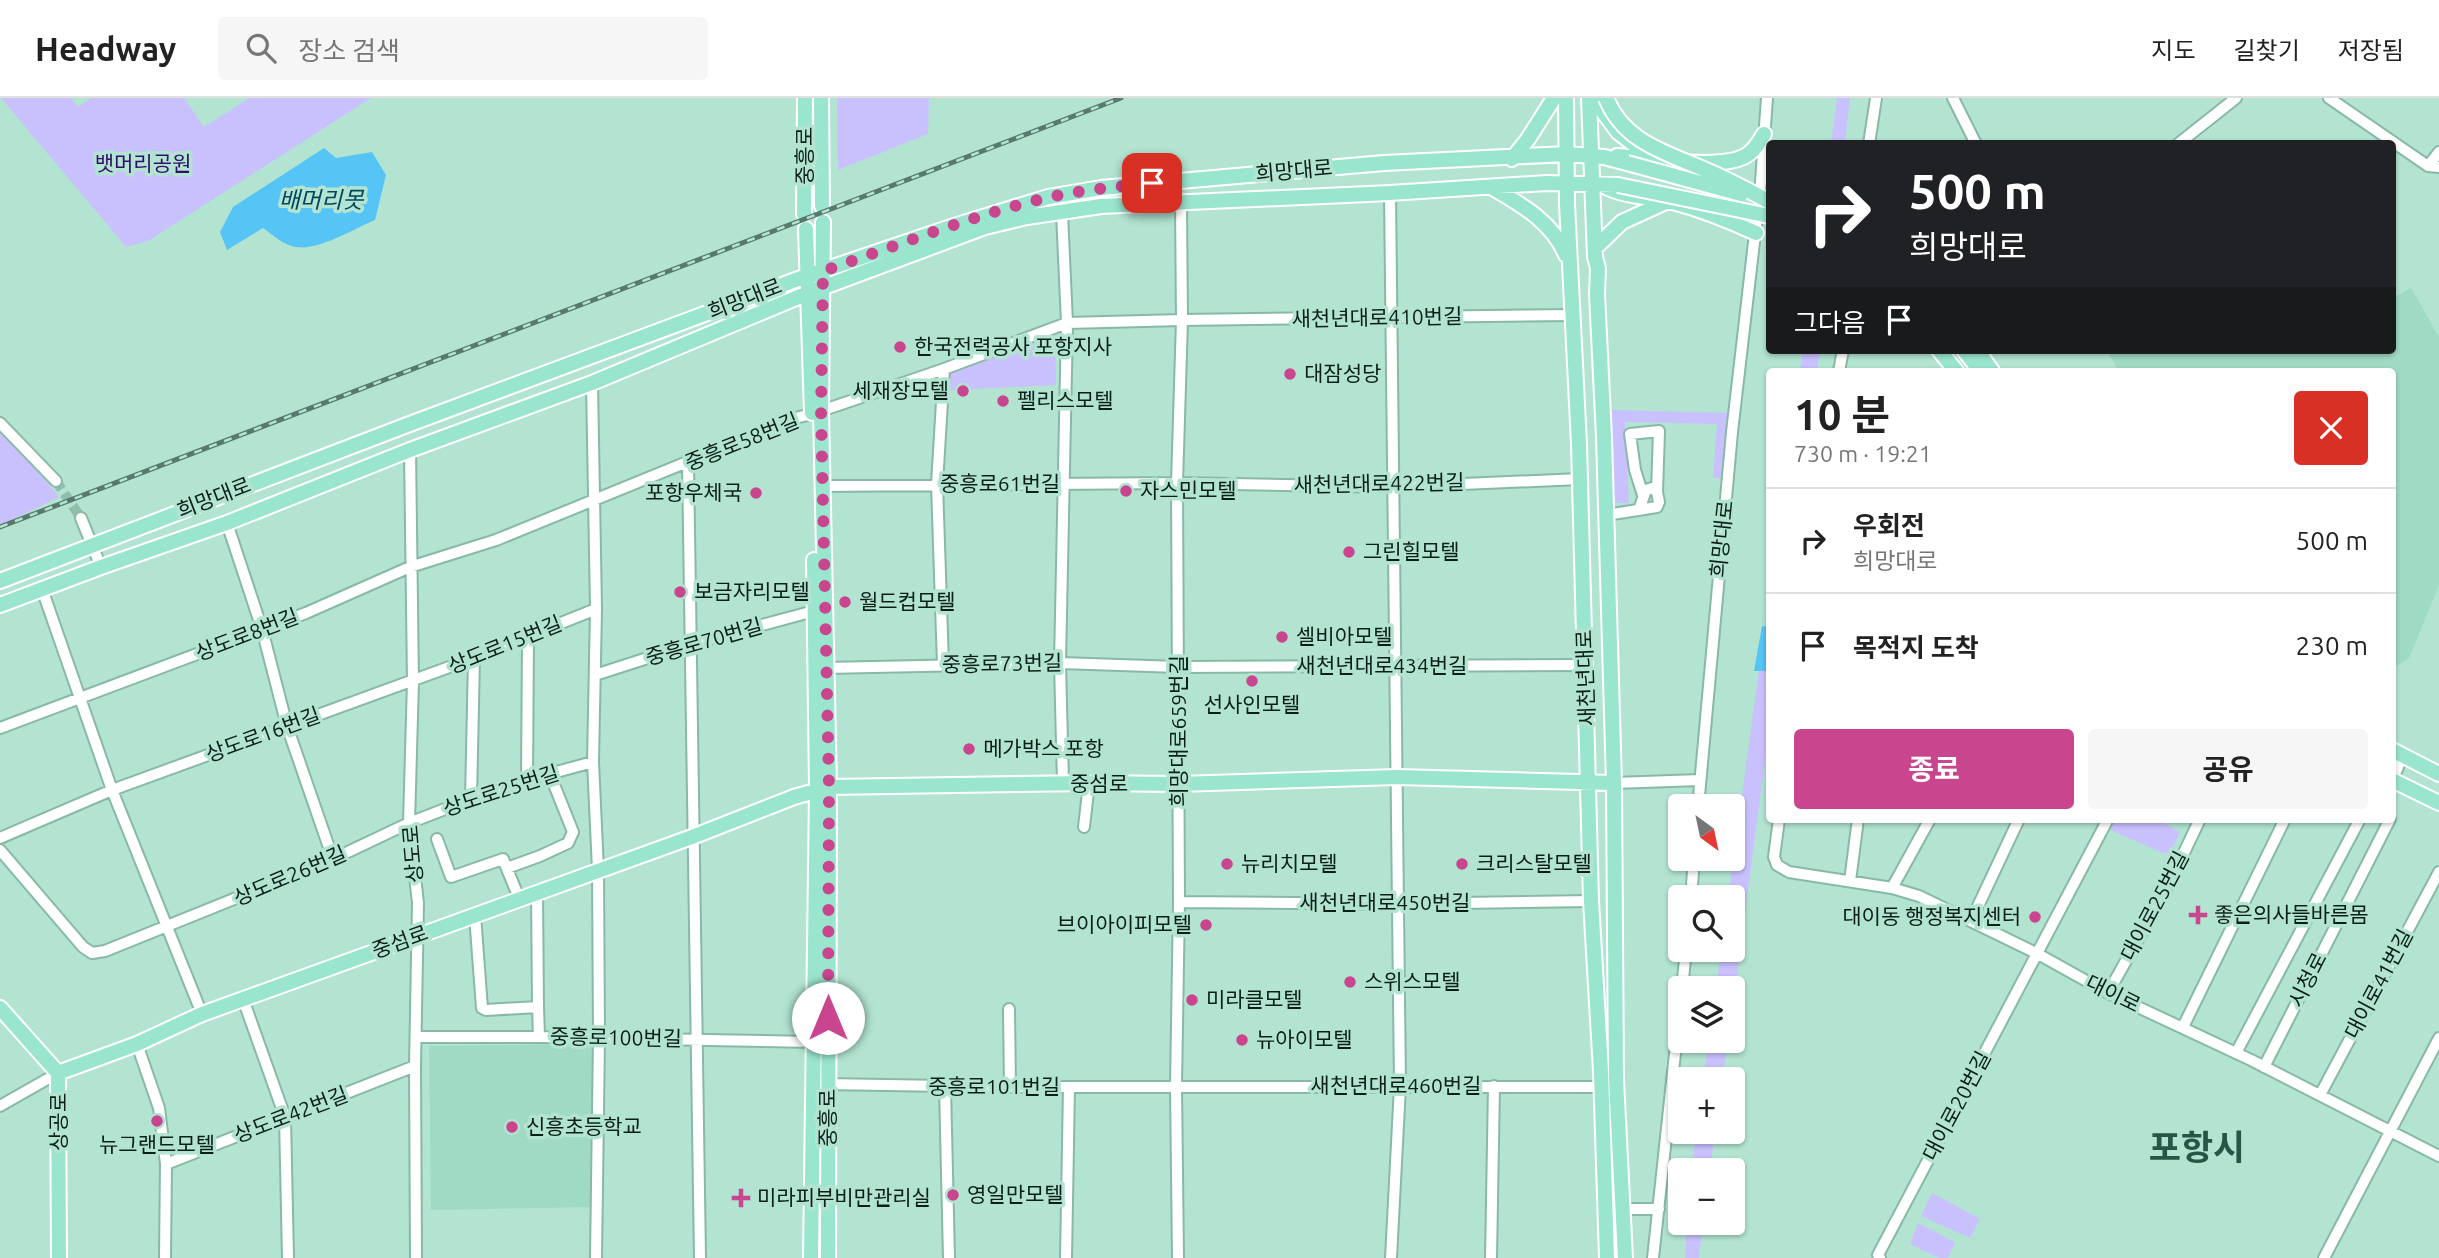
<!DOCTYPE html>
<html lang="ko">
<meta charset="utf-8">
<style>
:root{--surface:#fff;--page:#f6f6f6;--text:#222;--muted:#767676;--line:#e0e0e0;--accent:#c9468e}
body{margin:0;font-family:Ubuntu,"Noto Sans KR",sans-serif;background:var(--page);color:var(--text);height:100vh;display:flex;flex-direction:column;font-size:26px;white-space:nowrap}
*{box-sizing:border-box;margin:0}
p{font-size:23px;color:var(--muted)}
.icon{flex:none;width:38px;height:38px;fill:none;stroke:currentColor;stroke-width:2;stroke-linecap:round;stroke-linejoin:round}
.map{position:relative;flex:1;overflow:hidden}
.panel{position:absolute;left:1766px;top:270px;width:630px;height:455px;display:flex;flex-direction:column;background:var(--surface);border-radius:7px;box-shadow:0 2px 5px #0004}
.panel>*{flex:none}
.banner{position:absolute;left:1766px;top:42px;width:630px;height:214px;border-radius:7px;box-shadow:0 2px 5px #0004;background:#202124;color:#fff;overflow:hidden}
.needle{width:46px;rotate:147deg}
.controls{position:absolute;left:1668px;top:696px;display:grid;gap:14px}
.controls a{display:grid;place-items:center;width:77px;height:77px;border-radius:7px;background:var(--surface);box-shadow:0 2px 5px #0004;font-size:35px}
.pin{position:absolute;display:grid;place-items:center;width:60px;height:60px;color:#fff;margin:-30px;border-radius:14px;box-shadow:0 4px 10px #0006}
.me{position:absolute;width:77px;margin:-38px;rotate:0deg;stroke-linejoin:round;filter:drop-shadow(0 0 5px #0008)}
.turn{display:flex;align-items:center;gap:24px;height:147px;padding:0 28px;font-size:32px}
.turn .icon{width:91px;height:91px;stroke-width:2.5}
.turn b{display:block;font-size:49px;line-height:60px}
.then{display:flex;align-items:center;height:66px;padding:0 28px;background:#0003;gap:14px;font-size:26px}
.round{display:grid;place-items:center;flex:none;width:74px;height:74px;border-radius:7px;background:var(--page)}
.overview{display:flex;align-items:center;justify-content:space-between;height:119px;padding:0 28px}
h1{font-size:42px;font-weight:700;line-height:52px}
.action{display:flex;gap:14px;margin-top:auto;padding:14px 28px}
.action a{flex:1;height:80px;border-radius:7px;background:var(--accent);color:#fff;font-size:28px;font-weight:700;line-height:80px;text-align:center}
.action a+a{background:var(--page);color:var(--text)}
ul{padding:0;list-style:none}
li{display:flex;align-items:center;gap:21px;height:105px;padding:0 28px;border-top:2px solid var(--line)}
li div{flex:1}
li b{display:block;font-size:26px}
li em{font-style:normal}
header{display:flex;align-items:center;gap:42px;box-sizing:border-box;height:98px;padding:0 35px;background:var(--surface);border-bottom:2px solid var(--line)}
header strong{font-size:33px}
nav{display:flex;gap:38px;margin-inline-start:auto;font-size:24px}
.search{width:490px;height:63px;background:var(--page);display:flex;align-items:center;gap:18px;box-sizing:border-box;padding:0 24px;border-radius:7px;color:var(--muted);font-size:26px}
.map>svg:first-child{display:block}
.built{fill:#9fdac4}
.green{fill:#c9c1fe}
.water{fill:#56c4f5}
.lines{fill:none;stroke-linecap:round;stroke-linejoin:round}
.minor-tunnel{stroke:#91bdac;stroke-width:10;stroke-dasharray:10 5;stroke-linecap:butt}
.minor-casing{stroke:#88b9a7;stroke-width:14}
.major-casing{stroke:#fff;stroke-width:18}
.minor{stroke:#fff;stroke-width:10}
.major{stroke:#9ae5ce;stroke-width:14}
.rail-casing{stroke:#587a6e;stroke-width:5}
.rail{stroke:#b2e4d1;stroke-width:2.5;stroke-dasharray:8;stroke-linecap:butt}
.major-bridge-casing{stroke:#fff;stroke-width:18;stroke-linecap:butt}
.major-bridge{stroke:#9ae5ce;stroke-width:14}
.route{stroke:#c9468e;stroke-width:12;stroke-dasharray:0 21.6}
.poi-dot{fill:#c9468e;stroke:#b2e4d1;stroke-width:2.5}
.labels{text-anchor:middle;stroke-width:7;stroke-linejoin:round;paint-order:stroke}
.street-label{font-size:21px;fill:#0b1f19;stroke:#b2e4d1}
.park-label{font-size:21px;fill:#300f6d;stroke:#b2e4d1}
.poi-label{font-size:21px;fill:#0b1f19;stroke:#b2e4d1;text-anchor:start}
.water-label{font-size:23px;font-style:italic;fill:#02465e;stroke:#b2e4d1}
.town-label{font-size:35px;font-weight:bold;fill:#275647;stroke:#b2e4d1}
</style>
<header>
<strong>Headway</strong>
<div class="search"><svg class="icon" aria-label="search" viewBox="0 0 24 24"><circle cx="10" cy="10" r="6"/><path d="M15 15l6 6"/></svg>장소 검색</div>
<nav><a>지도</a><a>길찾기</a><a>저장됨</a></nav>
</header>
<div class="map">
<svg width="2439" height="1160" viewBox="0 0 2439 1160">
<rect width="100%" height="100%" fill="#b2e4d1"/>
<path class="built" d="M2411,190l28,49v248l-30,73 -17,11v-298h-273l-13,-21h286v-52z
M593,946l2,163 -164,3 -2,-164z"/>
<path class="green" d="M1,0h70l7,9 13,-9h93l20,29 45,-29h122l-223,143 -22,6z
M837,0h92l-1,36 -90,36z
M1837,0h13l-5,45h-14z
M1055,233l1,54 -106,5 -2,-17z
M1803,252h17l-3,21h-17z
M1611,312l120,3 -7,65h-11l4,-54 -92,-2 4,81h-16z
M0,326l59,73 -59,29z
M1769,498v134l-36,275 -1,-16h-16l5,-39h11v-52h-4z
M2116,721h40l24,13 -9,20 -8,1 -53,-23z
M1709,943h19l-6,39h-19z
M1696,1034h19l-5,39h-19z
M1932,1095l48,26 -10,19 -49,-22z
M1687,1125h16l-4,35h-14z
M1918,1125l37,19 -7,16h-9l-29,-14z"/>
<path class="water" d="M324,50l12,10 36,-6 14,23 -11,45c-20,8 -57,31 -78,27 -13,-1 -24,-12 -34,-19l-36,22 -7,-18 13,-25z
M1762,528l7,1 -3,44h-12z"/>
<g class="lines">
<path class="minor-tunnel" d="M56,383l25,37"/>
<g class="minor-casing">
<path id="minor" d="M1953,0l23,46
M2329,0l99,68 11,1
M1869,46l7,-46
M2178,46l58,-46
M2428,68l11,-14
M1390,95l10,893 -9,172
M1062,115l5,110 -7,340 3,120
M1839,273l4,-21
M592,285l4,226 -3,153 5,108 1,168 -3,220
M821,313l123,-42 123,-46 115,-3 390,-5
M0,325l56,58
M410,352l3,231 -4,142 9,80 -3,163 1,192
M688,365l12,795
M822,388l355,-3 216,4 187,-8
M1643,397l-8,-25 -5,-36 29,-3 -2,61
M1606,417l51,-8 2,-5 -2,-10 -5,-4 -6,2 -7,20
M81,420l20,49
M227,425l35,106 25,97 46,133
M42,491l70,201 90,224
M943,567l-6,-181 7,-115
M825,570l235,-5 119,4 407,-2
M595,577l96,-31 123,-33
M0,630l306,-115 104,-46 86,-27 299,-122 17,-4
M527,682l1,-144
M2392,683l11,-26
M1614,685l86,-3
M471,701l3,-141
M1698,709l34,-375 29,-250 6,-84
M1779,721l-5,38 3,8 12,7 103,16 27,8 119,58 70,39 143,67 188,96
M1084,729l5,-44
M0,740l112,-48 362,-132 122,-49
M437,741l14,38 52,-18 16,39
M0,752l83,97 9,6 13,-2 228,-92 76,-36 62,-24 56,-19 66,-18
M507,770l33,-12 28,-13 5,-11 -18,-45
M1850,783l8,-62
M1892,790l38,-69
M1691,800l3,-39
M1179,804l215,2 197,-3
M475,817l7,93 4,2 52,-3 -1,-115
M1971,823l48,-102
M1682,891l4,-39
M2108,895l64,-115 28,-59
M243,901l42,118 3,141
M538,909l1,30
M1009,911l1,78
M2183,929l102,-208
M417,939h122l275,5
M137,946l22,64 7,56 -1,94
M2236,955l124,-234
M2264,969l126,-248
M823,986l187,3h598
M945,989l4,171
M2320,997l119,-223
M0,1008l58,-33
M166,1066l249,-98
M1623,1111h36
M1066,1160l3,-171
M1178,1160l-2,-172 3,-184 -2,-419 5,-163 -1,-115
M1491,1160l3,-172
M1653,1160l27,-251
M1880,1160l-2,-3 230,-436
M2324,1160l115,-220"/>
</g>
<g class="major-casing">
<path id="major" d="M821,0l1,108
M1566,0l1,106 12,240 12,457 10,170 6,187
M1589,0l6,159 3,11 -1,26 7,143 10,346 2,297 9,178
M1593,0l25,34 35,27
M1617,58c31,2 105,15 130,-1 9,-6 12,-13 17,-21
M1512,61l16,-20 26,-41
M1491,89c29,17 61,34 75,68
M1606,89c20,10 42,9 63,14 31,8 59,19 87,32
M804,116l1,-116
M823,124l-2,189 8,376 -1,471
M806,131l6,184
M1595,150l27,-26 46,-21
M1939,252l17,21
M1964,252l16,21
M1977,252l15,21
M0,483l407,-156 402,-150 148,-50 91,-28 53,-9 283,-25 183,-9 37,3 23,6
M0,507l101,-38 126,-44 183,-73 182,-67 216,-90 177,-66 42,-10 74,-11 289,-13 156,-10 72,2
M2392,652l47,24
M2392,682l47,23
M0,910l58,65 1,185
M58,975l79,-29 65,-30 490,-177 102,-40 35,-10 260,-4 89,1 219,-7 217,6
M811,1160l6,-468 -3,-230"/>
</g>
<use href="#minor" class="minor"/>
<use href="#major" class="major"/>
<g class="rail-casing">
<path id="rail" d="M0,429l1121,-429"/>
</g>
<use href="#rail" class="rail"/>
<g class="major-bridge-casing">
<path id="major-bridge" d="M1606,0c17,42 55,53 93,69 24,10 47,22 69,34
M1627,65l114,31
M1618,87l151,31"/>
</g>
<use href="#major-bridge" class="major-bridge"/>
</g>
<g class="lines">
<path class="route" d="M828,920l1,-231 -8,-376 2,-140c74,-25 147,-55 223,-73 35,-8 71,-11 106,-15"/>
</g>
<g class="poi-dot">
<circle cx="900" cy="249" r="7"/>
<circle cx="1290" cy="276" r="7"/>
<circle cx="963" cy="293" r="7"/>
<circle cx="1003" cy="303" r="7"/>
<circle cx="1126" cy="393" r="7"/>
<circle cx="756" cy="395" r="7"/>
<circle cx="1349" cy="454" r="7"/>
<circle cx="680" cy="494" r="7"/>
<circle cx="845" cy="504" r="7"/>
<circle cx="1282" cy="539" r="7"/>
<circle cx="1252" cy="583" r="7"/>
<circle cx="969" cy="651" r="7"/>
<circle cx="1227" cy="766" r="7"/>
<circle cx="1462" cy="766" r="7"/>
<path d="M2194.5 806.5h7v7h7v7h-7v7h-7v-7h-7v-7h7z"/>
<circle cx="2035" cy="819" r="7"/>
<circle cx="1206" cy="827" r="7"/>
<circle cx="1350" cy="884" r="7"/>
<circle cx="1192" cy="902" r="7"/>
<circle cx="1242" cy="942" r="7"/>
<circle cx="157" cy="1023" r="7"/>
<circle cx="512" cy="1029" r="7"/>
<circle cx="953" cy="1097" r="7"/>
<path d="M737.5 1089.5h7v7h7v7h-7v7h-7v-7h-7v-7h7z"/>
</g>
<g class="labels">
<g class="street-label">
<text transform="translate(805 58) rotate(-90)" y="7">중흥로</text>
<text transform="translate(1294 73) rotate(-5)" y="7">희망대로</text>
<text transform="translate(745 201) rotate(-21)" y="7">희망대로</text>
<text transform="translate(1377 220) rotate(-1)" y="7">새천년대로410번길</text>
<text transform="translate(742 344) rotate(-22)" y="7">중흥로58번길</text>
<text x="1000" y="393">중흥로61번길</text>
<text transform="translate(1379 386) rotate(-1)" y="7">새천년대로422번길</text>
<text transform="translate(214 400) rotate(-21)" y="7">희망대로</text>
<text transform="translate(1722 441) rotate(-84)" y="7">희망대로</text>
<text transform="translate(247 537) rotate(-21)" y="7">상도로8번길</text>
<text transform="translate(704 544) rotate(-16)" y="7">중흥로70번길</text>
<text transform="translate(505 547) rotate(-22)" y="7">상도로15번길</text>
<text transform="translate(1002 566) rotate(-1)" y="7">중흥로73번길</text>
<text x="1382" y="575">새천년대로434번길</text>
<text transform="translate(1586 580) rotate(-92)" y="7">새천년대로</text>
<text transform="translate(1179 633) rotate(-90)" y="7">희망대로659번길</text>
<text transform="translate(263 637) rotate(-20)" y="7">상도로16번길</text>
<text x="1099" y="693">중섬로</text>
<text transform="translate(501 693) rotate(-18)" y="7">상도로25번길</text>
<text transform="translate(413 756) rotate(-95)" y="7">상도로</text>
<text transform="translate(290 778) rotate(-23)" y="7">상도로26번길</text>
<text x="1385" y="812">새천년대로450번길</text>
<text transform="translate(2155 808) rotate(-62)" y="7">대이로25번길</text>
<text transform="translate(400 844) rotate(-20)" y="7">중섬로</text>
<text transform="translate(2308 882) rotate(-63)" y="7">시청로</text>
<text transform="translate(2379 886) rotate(-62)" y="7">대이로41번길</text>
<text transform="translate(2113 896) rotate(26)" y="7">대이로</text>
<text transform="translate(616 940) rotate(1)" y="7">중흥로100번길</text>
<text x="1396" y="995">새천년대로460번길</text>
<text x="994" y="996">중흥로101번길</text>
<text transform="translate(1957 1008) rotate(-62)" y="7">대이로20번길</text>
<text transform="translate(291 1017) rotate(-21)" y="7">상도로42번길</text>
<text transform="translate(828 1020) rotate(-90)" y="7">중흥로</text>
<text transform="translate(59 1024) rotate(-90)" y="7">상공로</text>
</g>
<g class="park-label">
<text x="143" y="73">뱃머리공원</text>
</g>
<g class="poi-label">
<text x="914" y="256">한국전력공사 포항지사</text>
<text x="1304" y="283">대잠성당</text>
<text x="949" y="300" text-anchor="end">세재장모텔</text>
<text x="1017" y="310">펠리스모텔</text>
<text x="1140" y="400">자스민모텔</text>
<text x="742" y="402" text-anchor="end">포항우체국</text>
<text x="1363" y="461">그린힐모텔</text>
<text x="694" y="501">보금자리모텔</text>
<text x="859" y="511">월드컵모텔</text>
<text x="1296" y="546">셀비아모텔</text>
<text x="1252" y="614" text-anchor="middle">선사인모텔</text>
<text x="983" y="658">메가박스 포항</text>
<text x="1241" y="773">뉴리치모텔</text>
<text x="1476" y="773">크리스탈모텔</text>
<text x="2214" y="824">좋은의사들바른몸</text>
<text x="2021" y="826" text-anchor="end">대이동 행정복지센터</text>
<text x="1192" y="834" text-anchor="end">브이아이피모텔</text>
<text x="1364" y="891">스위스모텔</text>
<text x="1206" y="909">미라클모텔</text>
<text x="1256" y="949">뉴아이모텔</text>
<text x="526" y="1036">신흥초등학교</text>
<text x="157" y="1054" text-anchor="middle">뉴그랜드모텔</text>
<text x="967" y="1104">영일만모텔</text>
<text x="757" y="1107">미라피부비만관리실</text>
</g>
<g class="water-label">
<text x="321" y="110">배머리못</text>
</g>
<g class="town-label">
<text x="2197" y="1062">포항시</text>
</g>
</g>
</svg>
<div class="controls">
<a><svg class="needle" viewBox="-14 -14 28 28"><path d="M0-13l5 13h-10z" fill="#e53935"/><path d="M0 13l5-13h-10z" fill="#767676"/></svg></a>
<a><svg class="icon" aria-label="search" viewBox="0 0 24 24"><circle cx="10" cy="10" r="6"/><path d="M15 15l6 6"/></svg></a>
<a><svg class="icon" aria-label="layers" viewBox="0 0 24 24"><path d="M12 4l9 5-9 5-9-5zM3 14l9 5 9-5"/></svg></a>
<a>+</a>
<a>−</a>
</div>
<div class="pin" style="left:1152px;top:85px;background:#d93025"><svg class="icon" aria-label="arrive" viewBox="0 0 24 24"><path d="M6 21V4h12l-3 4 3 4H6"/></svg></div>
<svg class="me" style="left:828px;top:920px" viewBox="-20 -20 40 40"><circle r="19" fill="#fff"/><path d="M0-13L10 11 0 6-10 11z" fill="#c9468e"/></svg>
<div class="banner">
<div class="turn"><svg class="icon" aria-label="right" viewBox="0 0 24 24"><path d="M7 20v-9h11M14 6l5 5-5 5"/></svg><div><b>500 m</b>희망대로</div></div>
<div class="then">그다음<svg class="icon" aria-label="arrive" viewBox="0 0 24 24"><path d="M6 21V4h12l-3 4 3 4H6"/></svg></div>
</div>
<section class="panel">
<div class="overview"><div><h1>10 분</h1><p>730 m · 19:21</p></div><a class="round" style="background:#d93025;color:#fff"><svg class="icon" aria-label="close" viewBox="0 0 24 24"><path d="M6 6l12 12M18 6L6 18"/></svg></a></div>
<ul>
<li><svg class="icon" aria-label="right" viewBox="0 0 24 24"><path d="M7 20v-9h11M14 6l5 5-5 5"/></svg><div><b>우회전</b><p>희망대로</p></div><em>500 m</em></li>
<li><svg class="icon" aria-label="arrive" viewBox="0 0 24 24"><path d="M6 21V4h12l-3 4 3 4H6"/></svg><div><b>목적지 도착</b></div><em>230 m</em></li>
</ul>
<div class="action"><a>종료</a><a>공유</a></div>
</section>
</div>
